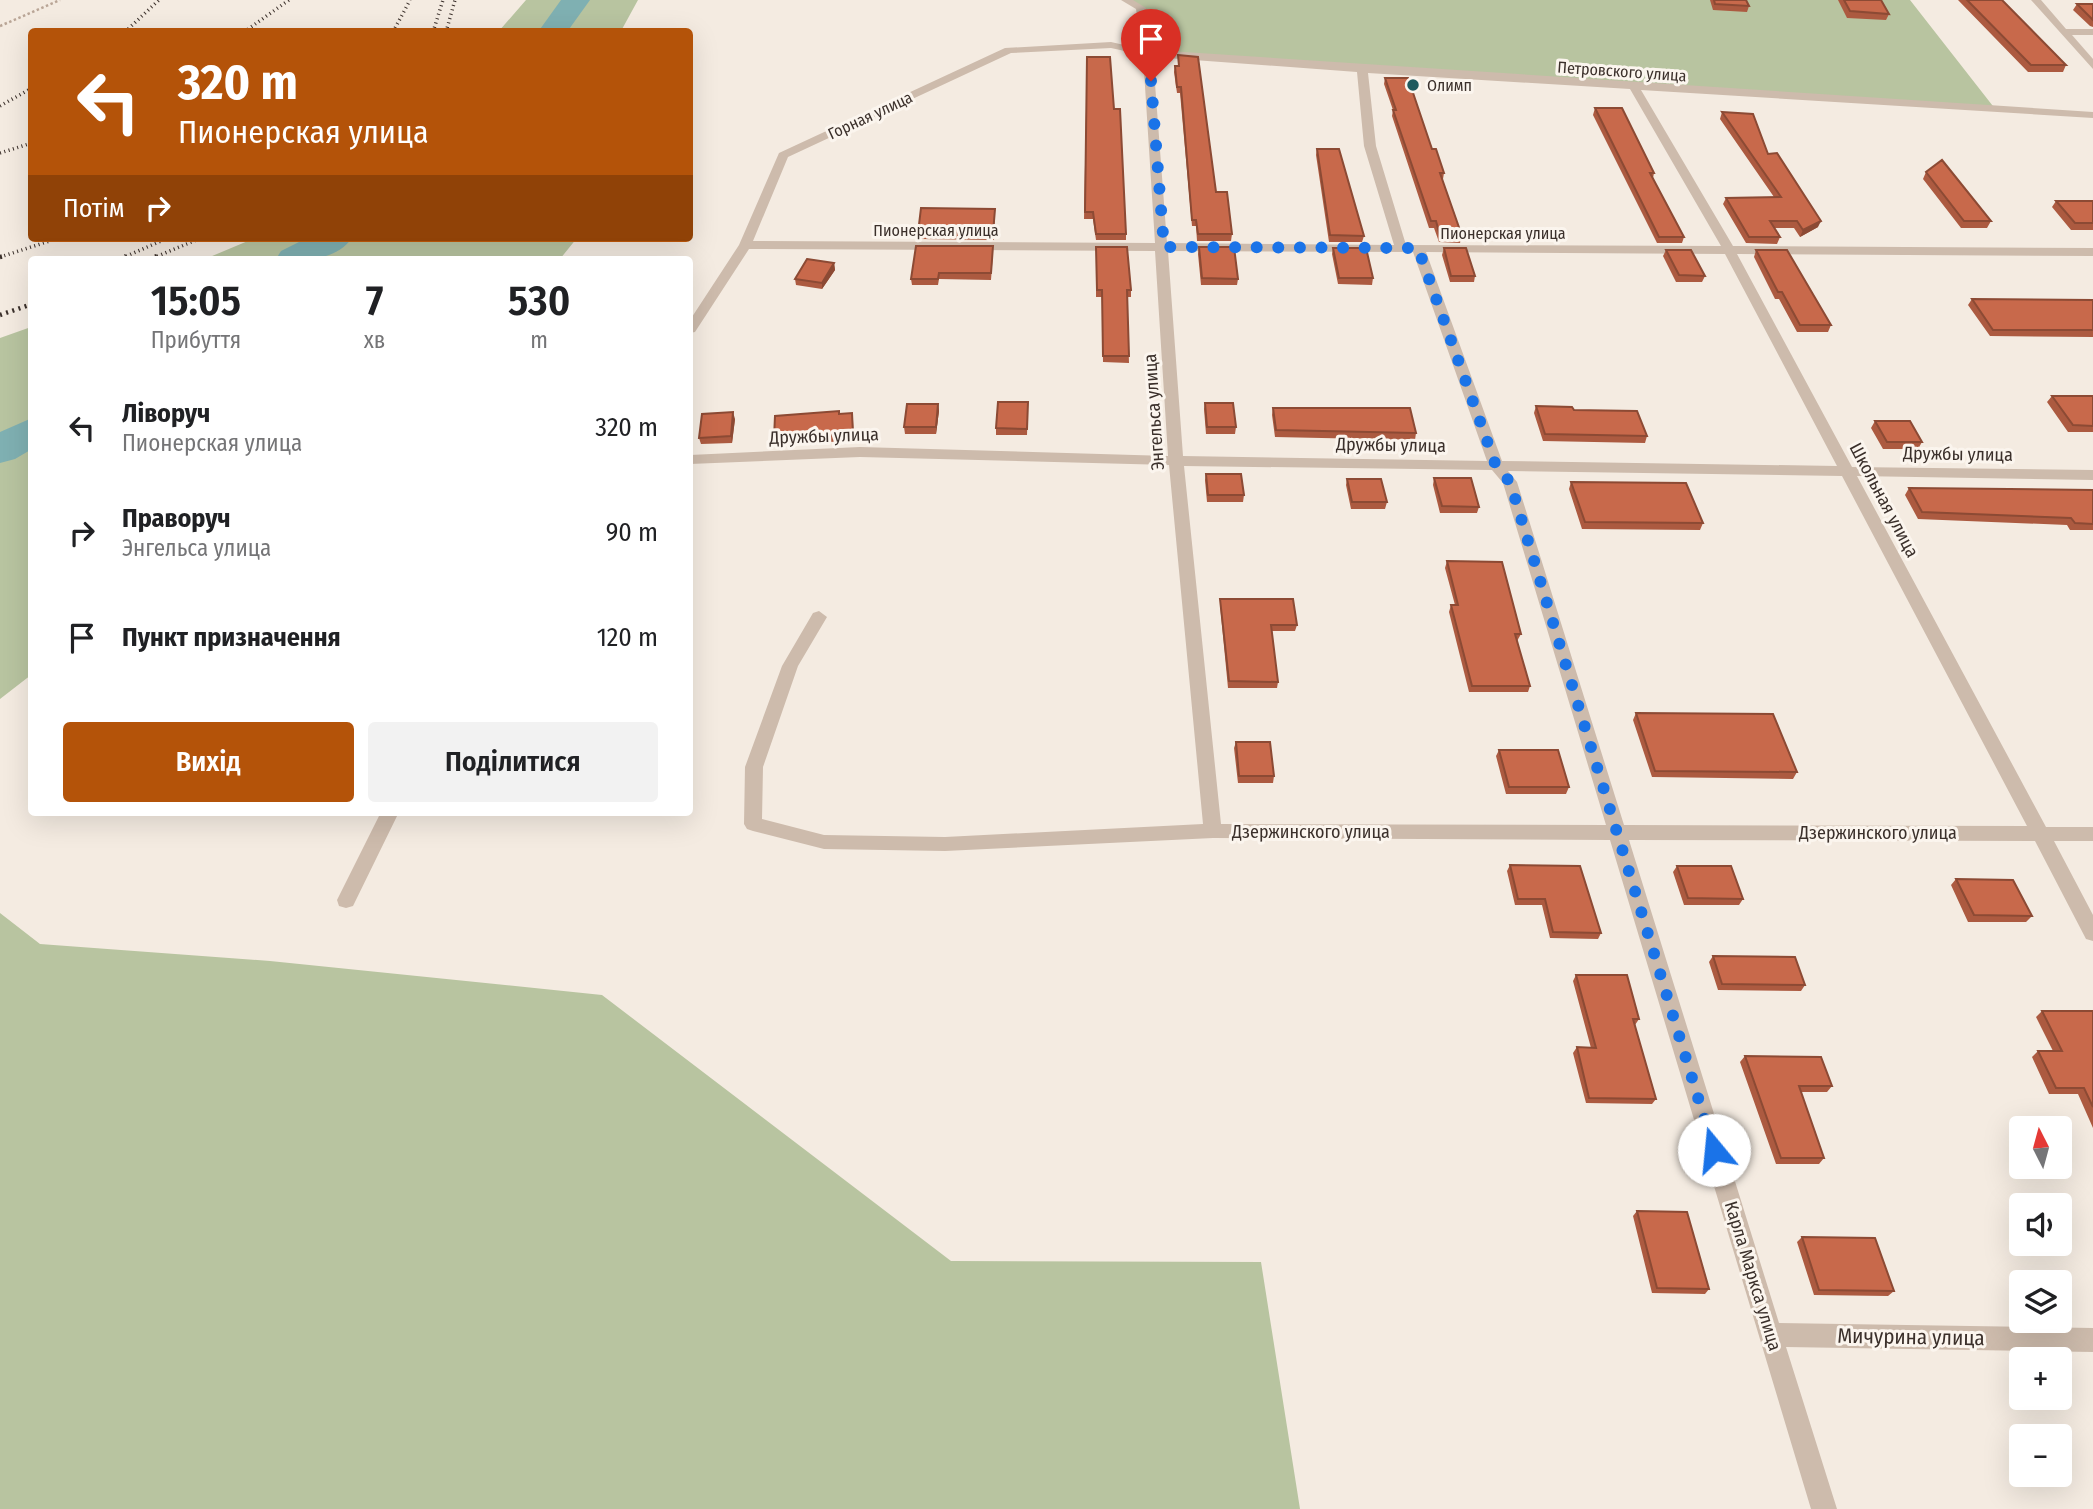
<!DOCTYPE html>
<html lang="uk">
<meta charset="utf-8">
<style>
:root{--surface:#fff;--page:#f2f2f2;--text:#202124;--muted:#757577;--accent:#b45309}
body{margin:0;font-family:"Fira Sans Condensed",sans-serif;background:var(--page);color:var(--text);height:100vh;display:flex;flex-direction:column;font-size:26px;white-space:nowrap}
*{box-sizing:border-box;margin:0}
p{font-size:23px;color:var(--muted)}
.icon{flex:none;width:38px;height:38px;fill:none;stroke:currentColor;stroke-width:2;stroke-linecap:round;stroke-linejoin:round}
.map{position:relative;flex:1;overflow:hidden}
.sheet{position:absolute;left:28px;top:256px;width:665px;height:560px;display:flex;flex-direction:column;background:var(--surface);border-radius:7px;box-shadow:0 7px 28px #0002}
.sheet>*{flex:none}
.hud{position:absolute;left:28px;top:28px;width:665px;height:214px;border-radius:7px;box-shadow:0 7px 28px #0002;background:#b45309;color:#fff;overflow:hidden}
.needle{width:46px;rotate:354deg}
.fabs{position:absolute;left:2009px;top:1116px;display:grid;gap:14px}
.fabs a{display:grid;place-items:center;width:63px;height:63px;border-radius:7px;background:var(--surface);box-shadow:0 7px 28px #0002;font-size:35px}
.pin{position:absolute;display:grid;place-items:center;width:60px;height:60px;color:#fff;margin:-72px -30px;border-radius:50% 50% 50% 0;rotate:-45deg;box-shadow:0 0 7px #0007}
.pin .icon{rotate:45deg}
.me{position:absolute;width:77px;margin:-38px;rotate:343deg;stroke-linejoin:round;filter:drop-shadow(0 0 5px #0008)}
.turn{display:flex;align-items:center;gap:24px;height:147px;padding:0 35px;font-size:32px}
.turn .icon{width:91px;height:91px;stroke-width:2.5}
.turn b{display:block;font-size:49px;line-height:60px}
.then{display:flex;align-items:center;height:66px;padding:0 35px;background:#0003;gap:14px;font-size:26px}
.eta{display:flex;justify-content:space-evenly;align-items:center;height:119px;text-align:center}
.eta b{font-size:42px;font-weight:600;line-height:49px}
.button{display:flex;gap:14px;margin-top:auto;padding:14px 35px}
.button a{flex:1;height:80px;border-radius:7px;background:var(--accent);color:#fff;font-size:28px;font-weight:600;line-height:80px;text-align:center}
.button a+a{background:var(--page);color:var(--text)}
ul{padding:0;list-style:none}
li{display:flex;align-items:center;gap:21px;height:105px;padding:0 35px}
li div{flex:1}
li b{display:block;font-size:26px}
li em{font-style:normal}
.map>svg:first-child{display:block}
.green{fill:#b8c4a0}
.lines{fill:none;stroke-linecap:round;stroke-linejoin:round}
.river{fill:#7fb0b2;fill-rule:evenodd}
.path{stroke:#b9a596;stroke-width:2.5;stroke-dasharray:2.5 2.5;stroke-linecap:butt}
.minor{fill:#cdbbac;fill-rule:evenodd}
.rail-far1{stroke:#3b302b;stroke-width:3.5;stroke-dasharray:1 3.5;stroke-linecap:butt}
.rail{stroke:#3b302b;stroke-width:4.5;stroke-dasharray:2 4.5;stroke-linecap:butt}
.wall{fill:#ac5a40}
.shaded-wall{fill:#8c4a34}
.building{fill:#c8694b;stroke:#8c4a34;stroke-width:2}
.route{stroke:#1a73e8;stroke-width:12;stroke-dasharray:0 21.6}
.poi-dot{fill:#1f5a5e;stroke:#fbf5ee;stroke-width:2.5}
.labels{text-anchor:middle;stroke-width:6;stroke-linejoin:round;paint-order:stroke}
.far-street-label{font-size:16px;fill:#3b302b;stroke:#fbf5ee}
.far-poi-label{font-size:16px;fill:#3b302b;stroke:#fbf5ee;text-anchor:start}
.street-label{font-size:18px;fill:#3b302b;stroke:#fbf5ee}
.near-street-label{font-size:21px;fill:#3b302b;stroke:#fbf5ee}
</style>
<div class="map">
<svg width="2093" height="1509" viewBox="0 0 2093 1509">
<rect width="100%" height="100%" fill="#f4ebe1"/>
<path class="green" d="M526,0h112l-17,31h-122z
M1126,0h784l86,110 -848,-57 -7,-45z
M255,238h322l-17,21h-355z
M31,327v348l-31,24v-361z
M0,913l40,31 230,17 332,34 349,266 310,1 39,247h-1300z"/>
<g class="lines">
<path class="river" d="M561,0h29l-23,32h-29z
M307,238h45c-18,25 -49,21 -76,21l5,-8z
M32,418v31l-17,10 -15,4v-31z"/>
<path class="path" d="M0,26l60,-26"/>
<path class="minor" d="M1121,0h12l13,8 7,42 940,62v6l-452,-28 92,156 360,2v8l-356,-2 115,213 241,3v10l-236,-4 189,351h47v14h-39l39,74v26l-7,-2 -51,-98 -406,-1 150,483 314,5v24l-307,-5 51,162h-26l-201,-669 -397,-2 -268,13 -121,-2 -71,-18 -6,-2 -3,-5 1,-57 37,-101 31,-53 6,-2 8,6 -29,49 -35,101 -1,52 62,16 121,2 258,-13 -34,-359 -309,-8 -170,7v-9l170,-8 308,9 -13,-205 -406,-2 -54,83 -5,1v-13l49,-75 40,-92 226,-105 106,-6 31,7 -6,-40zM1111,48l32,7 12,188 -402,-2 35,-84 223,-104zM1153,57l204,15 7,74 30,99 -227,-2zM1368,73l262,16 91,157 -315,-1 -30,-99zM1168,251l245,1 74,209 -304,-5zM1426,252l299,2 112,212 -335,-5zM1184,466l308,4 11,13 103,342 -385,-1zM1508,471l334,5 185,350 -403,-1 -107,-343z
M2031,0h10l25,29h27v6h-21l21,24v10z
M381,812h18l-46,94 -7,2 -7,-2 -2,-6z"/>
<path class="rail-far1" d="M125,32l34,-32
M244,32l45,-32
M393,32l17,-32
M433,32l10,-32
M446,32l9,-32
M0,106l32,-18
M0,153l32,-10
M0,257l59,-19
M122,258l46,-20
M153,258l48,-20"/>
<path class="rail" d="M0,257l4,-1
M119,259l7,-3
M149,259l8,-3
M0,315l32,-11"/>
</g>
<path class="wall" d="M1710,0h36l3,6 -2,6 -34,-2z
M1838,0h43l8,14 -3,6 -39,-2z
M1958,0h44l64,65 -3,7h-35z
M2077,4h16v23l-3,-1 -17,-16z
M1178,55l38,137 16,42 -1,7h-34l-1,-15h-4l-12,-133h-3l-3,-21 1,-6h3z
M1087,57l27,52 12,125v6h-30l-3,-21h-9z
M1385,78l47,71 12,24 -1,6h-1l20,57 -2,7 -21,-1 -5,-14h-5l-37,-112 1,-6 -9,-26z
M1595,108l59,65 -1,5 31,59 -2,6h-25l-64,-128z
M1722,112l46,42 50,73 -18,10 -6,-9h-20l6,9 -3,7 -31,-1 -23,-39 3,-6 48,-1 -54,-78z
M1317,149l47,87 -2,6h-33l-13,-87z
M1926,172l65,49 -4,7h-26l-38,-49z
M2056,201h37v29h-22l-19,-23z
M995,209l-1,31 -76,-1v-6z
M1096,247l35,43v7h-4l2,66 -26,-1 -1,-65h-6z
M1199,247l39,32 -1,6h-36l-3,-31z
M1333,248l40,30 -1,7 -34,-1 -6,-30z
M1444,248l31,28 -1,6h-24l-8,-27z
M1666,250l39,26 -3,6h-26l-13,-26z
M1756,250l75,75 -3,7h-31l-18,-33h-4l-21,-42z
M993,253l-2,27 -52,-1 -1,6h-26l-1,-6z
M834,263l1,7 -13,19 -26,-4 -1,-6z
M1972,299l121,1v37l-103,-1 -22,-31z
M2052,396h41v36h-25l-21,-30z
M1028,402l-1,33h-31v-7z
M1205,403l31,24 -1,7h-29l-2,-25z
M938,404l1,7 -3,23h-31l-1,-7z
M1536,406l38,4 73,26 -2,7 -102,-2 -9,-28z
M1273,408l143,25 -1,7 -140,-3 -3,-22z
M839,414l14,6 1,21 -79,3 -1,-6z
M735,419l-3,24 -31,1 -2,-6z
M1875,421l47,21 -4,7h-35l-12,-21z
M1206,474l38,21 -1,7h-36l-2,-22z
M1434,478l45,29 -2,6h-37l-7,-28z
M1347,479l40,23 -2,7h-34l-5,-24z
M1571,482l132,41 -3,7 -118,-1 -13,-40z
M1909,488l184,2v40h-23l-3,-5 -149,-6 -13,-24z
M1447,561l74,73 -4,7 13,45 -2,6h-59l-20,-80 2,-7h4l-10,-37z
M1220,599l77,26 -2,6h-23l6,51 -1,6h-49l-8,-83z
M1636,713l161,59 -4,7 -141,-2 -19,-57z
M1236,742l38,34 -1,7h-35l-4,-35z
M1499,750l70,37 -3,7h-60l-10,-38z
M1510,865l91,68 -3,6 -48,-1 -8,-33h-27l-8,-34z
M1677,866l66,33 -4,6h-55l-11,-33z
M1956,879l76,37 -6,6h-58l-17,-37z
M1713,956l92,29 -4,6 -83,-1 -9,-28z
M1576,975l63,44 -4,6 21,74 -4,5 -66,-1 -13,-50 4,-6 14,1 -18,-67z
M2042,1011h51v117l-15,-34h-29l-17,-37 6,-6h15l-17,-34z
M1745,1056l87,30 -5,6h-26l23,66 -5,6h-43l-36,-102z
M1637,1211l72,78 -4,5 -53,-1 -19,-77z
M1802,1237l92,54 -6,5 -74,-1 -17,-53z"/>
<path class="shaded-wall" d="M1821,221l-3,6 -18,10 3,-7z
M834,263l1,7 -13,19v-6z
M938,404l1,7 -3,23v-7z
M733,412l2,7 -3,24 -1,-7z"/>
<path class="building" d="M1714,0h32l3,6 -34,-2z
M1844,0h37l8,14 -39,-3z
M1967,0h35l64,65h-35z
M2077,4h16v16z
M1178,55l20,2 18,135h11l5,42h-34l-2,-14h-4l-11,-133h-4l-2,-21h4z
M1087,57h23l4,52h6l6,125h-30l-3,-22h-8z
M1385,78h23l24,71h4l8,24h-4l22,63h-22l-4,-15h-5l-38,-111h3z
M1595,108h27l32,65h-4l34,64h-25z
M1722,112l31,2 15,40 9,-1 44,68 -18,9 -6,-9h-27l10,16h-31l-23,-39 55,-1z
M1317,149h22l25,87 -34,-1z
M1942,160l49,61h-27l-38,-49z
M2056,201h37v22h-18z
M921,208l74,1 -2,24h-75z
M916,246h77l-2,27h-52l-1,6h-27z
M1096,247h31l4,43h-4l2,66h-26l-1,-66h-5z
M1199,247h35l4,32 -36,-1z
M1333,248h33l7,30h-34z
M1444,248h22l9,28h-24z
M1666,250h25l14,26 -26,-1z
M1756,250h31l44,75h-31l-18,-33h-4z
M807,259l27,4 -12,20 -27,-4z
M1972,299l121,1v30h-100z
M2052,396h41v30l-20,-1z
M998,402h30l-1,27 -31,-1z
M1205,403h28l3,24h-29z
M907,404h31l-2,23h-32z
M1536,406l36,1 2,3 63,1 10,25 -102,-2z
M1273,408h137l6,25 -140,-3z
M839,411v3l13,-1 1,21 -79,4 1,-22z
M733,412l-2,24 -32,2 3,-24z
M1875,421h35l12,21h-35z
M1206,474h35l3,21h-36z
M1434,478h37l8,29 -37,-1z
M1347,479h34l6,23h-35z
M1571,482l115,1 17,40 -118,-1z
M1909,488l184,2v34l-18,-1 -4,-5 -149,-6z
M1447,561l55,1 19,72h-6l15,52h-58l-21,-81h7z
M1220,599h73l4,26h-26l7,57 -49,-1z
M1636,713l137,1 24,58 -142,-1z
M1236,742h34l4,34h-35z
M1499,750h59l11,37h-60z
M1510,865l70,1 21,67 -48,-1 -8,-33h-27z
M1677,866h54l12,33 -55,-1z
M1956,879l57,1 19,36 -58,-1z
M1713,956l82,1 10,28 -83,-1z
M1576,975h51l12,44h-6l23,80 -67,-1 -12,-51 19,1z
M2042,1011h51v96l-9,-19h-28l-18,-37h24z
M1745,1056l76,1 11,29h-33l25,72h-43z
M1637,1211l50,1 22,77 -52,-1z
M1802,1237l73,1 19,53 -75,-1z"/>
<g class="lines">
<path class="route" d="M1151,81l13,166 254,1 78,218 14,16 204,668"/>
</g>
<circle class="poi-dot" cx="1413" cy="85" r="7"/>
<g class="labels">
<g class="far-street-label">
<text transform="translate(1622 71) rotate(4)" y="6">Петровского улица</text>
<text transform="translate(870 115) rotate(-25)" y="6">Горная улица</text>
<text x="936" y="236">Пионерская улица</text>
<text x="1503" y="239">Пионерская улица</text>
</g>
<g class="far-poi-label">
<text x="1427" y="91">Олимп</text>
</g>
<g class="street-label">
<text transform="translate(1154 412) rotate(-94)" y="6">Энгельса улица</text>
<text transform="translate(824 436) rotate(-2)" y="6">Дружбы улица</text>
<text transform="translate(1391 445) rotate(1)" y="6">Дружбы улица</text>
<text transform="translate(1958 454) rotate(1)" y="6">Дружбы улица</text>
<text transform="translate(1884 500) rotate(62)" y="6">Школьная улица</text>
<text x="1311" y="838">Дзержинского улица</text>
<text x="1878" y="839">Дзержинского улица</text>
<text transform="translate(1753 1276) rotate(73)" y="6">Карла Маркса улица</text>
</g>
<g class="near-street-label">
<text transform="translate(1911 1337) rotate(1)" y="7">Мичурина улица</text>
</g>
</g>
</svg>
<div class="fabs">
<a><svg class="needle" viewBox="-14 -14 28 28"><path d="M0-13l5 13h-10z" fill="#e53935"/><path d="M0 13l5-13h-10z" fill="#757577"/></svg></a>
<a><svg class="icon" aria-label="sound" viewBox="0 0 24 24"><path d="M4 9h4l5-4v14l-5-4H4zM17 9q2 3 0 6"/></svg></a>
<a><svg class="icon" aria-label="layers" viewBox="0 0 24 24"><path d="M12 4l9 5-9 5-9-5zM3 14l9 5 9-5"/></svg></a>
<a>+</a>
<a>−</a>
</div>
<div class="pin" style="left:1151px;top:81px;background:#d93025"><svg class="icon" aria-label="arrive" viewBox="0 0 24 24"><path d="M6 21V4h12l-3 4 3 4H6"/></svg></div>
<svg class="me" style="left:1714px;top:1150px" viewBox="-20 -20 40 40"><circle r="19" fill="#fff"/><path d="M0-13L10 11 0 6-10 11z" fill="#1a73e8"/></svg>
<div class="hud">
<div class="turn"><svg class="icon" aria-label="left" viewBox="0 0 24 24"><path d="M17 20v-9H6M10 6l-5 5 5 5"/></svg><div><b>320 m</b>Пионерская улица</div></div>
<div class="then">Потім<svg class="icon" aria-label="right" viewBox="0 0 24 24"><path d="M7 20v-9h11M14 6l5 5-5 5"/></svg></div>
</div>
<section class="sheet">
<div class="eta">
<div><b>15:05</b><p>Прибуття</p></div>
<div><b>7</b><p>хв</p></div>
<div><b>530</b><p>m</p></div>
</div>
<ul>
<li><svg class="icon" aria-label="left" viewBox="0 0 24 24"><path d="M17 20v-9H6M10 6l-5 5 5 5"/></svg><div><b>Ліворуч</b><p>Пионерская улица</p></div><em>320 m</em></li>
<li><svg class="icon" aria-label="right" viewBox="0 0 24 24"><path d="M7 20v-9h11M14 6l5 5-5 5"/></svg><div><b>Праворуч</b><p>Энгельса улица</p></div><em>90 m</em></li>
<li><svg class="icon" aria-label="arrive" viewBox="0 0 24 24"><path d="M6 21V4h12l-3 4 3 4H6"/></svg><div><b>Пункт призначення</b></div><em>120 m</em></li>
</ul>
<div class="button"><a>Вихід</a><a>Поділитися</a></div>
</section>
</div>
